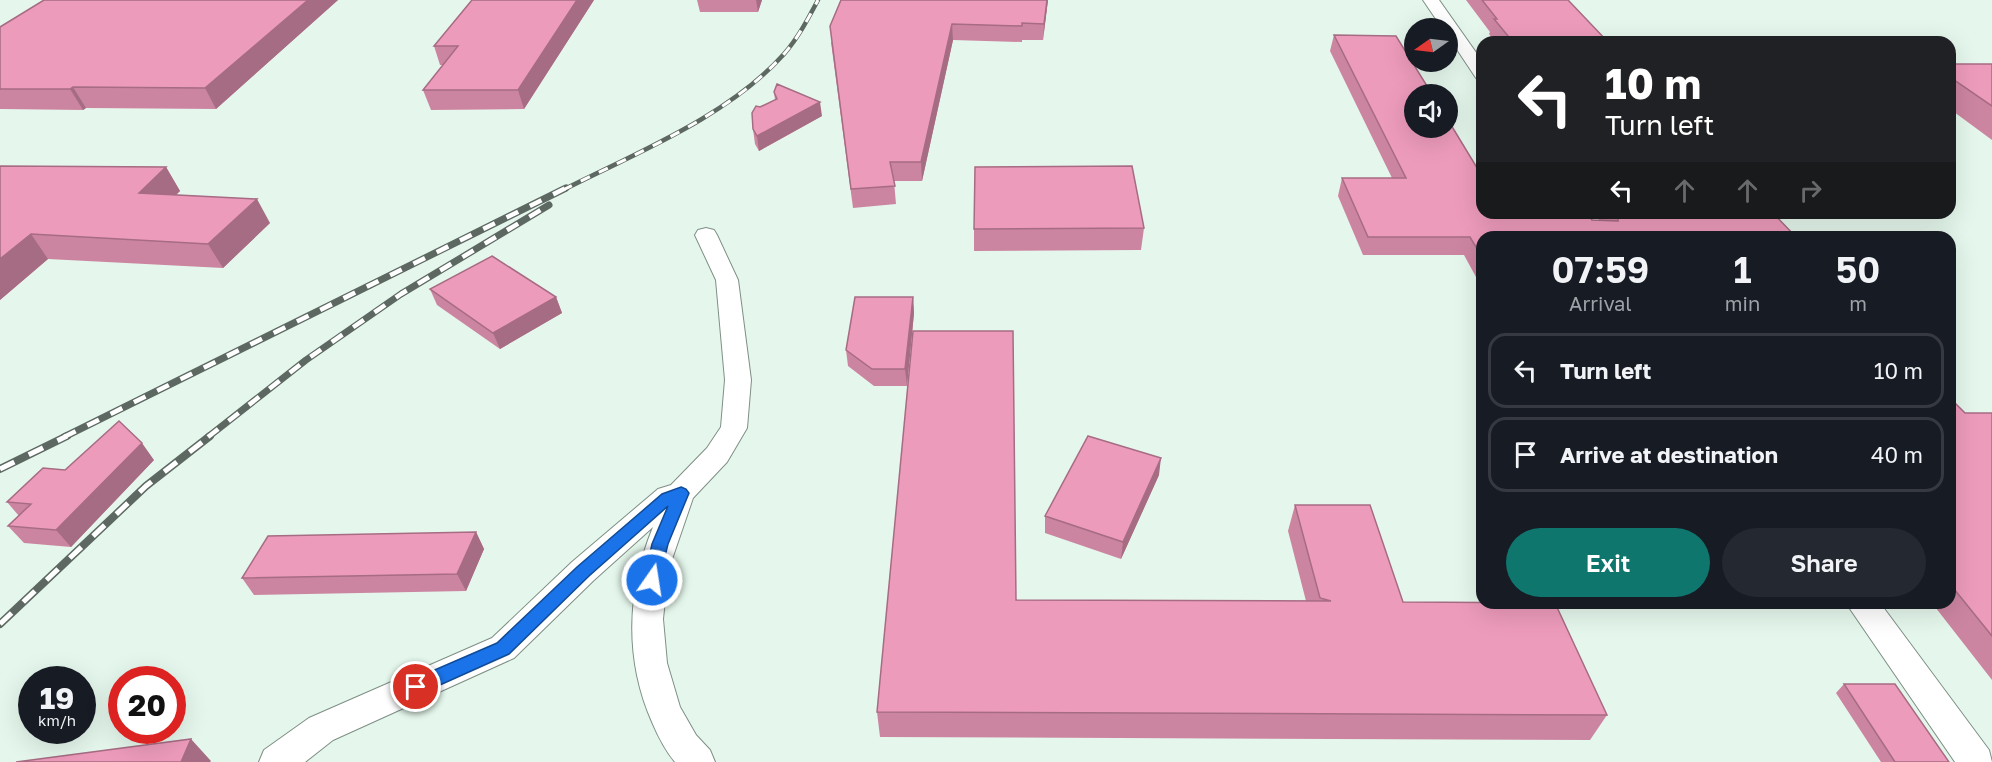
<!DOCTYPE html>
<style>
:root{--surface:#171b24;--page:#242831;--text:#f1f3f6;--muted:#9ea1a6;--line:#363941;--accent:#0f766e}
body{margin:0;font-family:"Golos Text",sans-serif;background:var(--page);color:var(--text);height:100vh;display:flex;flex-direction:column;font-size:22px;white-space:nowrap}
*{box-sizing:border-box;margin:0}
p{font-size:20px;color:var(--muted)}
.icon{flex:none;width:33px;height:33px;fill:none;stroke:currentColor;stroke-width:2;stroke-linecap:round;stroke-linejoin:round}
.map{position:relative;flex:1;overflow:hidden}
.side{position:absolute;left:1476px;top:231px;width:480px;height:378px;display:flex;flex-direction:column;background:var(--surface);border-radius:18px;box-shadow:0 6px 24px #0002}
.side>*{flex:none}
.guide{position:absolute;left:1476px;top:36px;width:480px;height:183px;border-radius:18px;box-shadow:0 6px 24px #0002;background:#202124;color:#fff;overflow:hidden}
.needle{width:39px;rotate:256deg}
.controls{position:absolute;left:1404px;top:18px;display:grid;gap:12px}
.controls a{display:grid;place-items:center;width:54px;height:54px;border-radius:50%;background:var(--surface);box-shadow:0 6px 24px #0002;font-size:30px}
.speed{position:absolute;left:18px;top:666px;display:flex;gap:12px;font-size:30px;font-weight:700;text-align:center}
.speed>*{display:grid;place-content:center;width:78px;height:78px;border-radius:50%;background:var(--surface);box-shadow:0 6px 24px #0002;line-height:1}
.speed small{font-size:15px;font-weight:400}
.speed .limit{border:9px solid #d22;background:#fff;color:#111}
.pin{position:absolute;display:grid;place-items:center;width:51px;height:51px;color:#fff;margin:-26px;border:3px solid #fff;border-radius:50%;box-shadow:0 2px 6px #0007}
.me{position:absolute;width:66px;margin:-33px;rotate:13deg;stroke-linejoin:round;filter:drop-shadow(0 0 4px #0008)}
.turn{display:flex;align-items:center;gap:21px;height:126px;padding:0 30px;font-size:27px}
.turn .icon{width:78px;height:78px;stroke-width:2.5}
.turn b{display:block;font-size:42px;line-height:51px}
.lanes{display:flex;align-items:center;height:57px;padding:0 30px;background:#0003;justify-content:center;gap:30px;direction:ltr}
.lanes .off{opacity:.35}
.eta{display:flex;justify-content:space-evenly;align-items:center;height:102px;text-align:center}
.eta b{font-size:36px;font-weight:600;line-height:42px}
.action{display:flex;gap:12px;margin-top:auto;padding:12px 30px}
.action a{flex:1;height:69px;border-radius:36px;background:var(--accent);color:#fff;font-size:24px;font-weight:600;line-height:69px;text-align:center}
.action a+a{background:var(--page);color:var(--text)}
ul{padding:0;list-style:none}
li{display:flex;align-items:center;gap:18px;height:75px;margin:0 12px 9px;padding:0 18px;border:3px solid var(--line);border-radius:18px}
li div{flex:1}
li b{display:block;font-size:22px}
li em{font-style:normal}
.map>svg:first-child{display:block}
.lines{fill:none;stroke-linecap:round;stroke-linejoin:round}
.service-casing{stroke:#7e8f85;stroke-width:2}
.service{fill:#fff;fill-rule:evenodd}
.rail-far2-casing{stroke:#5d6862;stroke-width:4.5}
.rail-far1-casing{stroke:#5d6862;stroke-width:7}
.rail-casing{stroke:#5d6862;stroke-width:8}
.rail-far2{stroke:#fff;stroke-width:3;stroke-dasharray:10;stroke-linecap:butt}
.rail-far1{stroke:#fff;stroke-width:4.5;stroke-dasharray:13;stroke-linecap:butt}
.rail{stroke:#fff;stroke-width:5;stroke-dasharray:16;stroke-linecap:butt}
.wall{fill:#cc85a1}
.shaded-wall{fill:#a66c83}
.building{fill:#ed9bbb;stroke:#a66c83;stroke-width:1.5}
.route{fill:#1a73e8;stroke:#114b97;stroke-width:1.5}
</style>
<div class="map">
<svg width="1992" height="762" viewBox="0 0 1992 762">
<rect width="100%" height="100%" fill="#e5f7ec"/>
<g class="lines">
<g class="service-casing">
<path id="service" d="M1423,0h16l43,61v18l-6,-1 -28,-42v-8h-6z
M706,228l8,2 3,5 21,45 13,100 -4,48 -20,34 -34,36 -25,73 -5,48 4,44 13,44 16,28 14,15 5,12h-40c-10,-12 -17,-26 -23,-40 -28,-64 -25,-131 1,-195l-59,53 -80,78 -181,82 -28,22h-46l5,-12 45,-32 183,-80 80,-76 86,-73 13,-4 36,-37 14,-21 4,-47 -9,-100 -21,-45 3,-5z
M1846,603h34l109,147 3,12h-37z"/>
</g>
<use href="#service" class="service"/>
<g class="rail-far2-casing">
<path id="rail-far2" d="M563,190c73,-37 166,-74 221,-136 14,-16 24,-35 34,-54"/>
</g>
<g class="rail-far1-casing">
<path id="rail-far1" d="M64,437l502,-249
M208,437l98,-77 95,-66 148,-89"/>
</g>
<g class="rail-casing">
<path id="rail" d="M0,469l67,-33
M0,624l146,-138 64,-50"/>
</g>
<use href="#rail-far2" class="rail-far2"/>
<use href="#rail-far1" class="rail-far1"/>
<use href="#rail" class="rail"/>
</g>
<path class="wall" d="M44,0h294l-122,109 -130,-1 -3,2 -83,-1v-82z
M594,0l-70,109 -93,1 -8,-20 20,-25h-3l-6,-19z
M697,0h65l-4,12h-58z
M1048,0l-5,40h-21v2l-69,-2 -31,141h-28l2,23 -43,4 -22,-166z
M1466,0h102l40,42h-113l-6,-8 1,-2z
M1334,35l148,178 117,7 -5,-7h179l-291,24v51l-18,-33h-101l-25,-59 4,-18h50l-62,-127z
M1950,64h42v76l-42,-31z
M774,92l48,24 -63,35 -4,-7 -2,-15 7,-22 15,-7z
M0,166l166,1 14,24 -4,4 94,28 -47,45 -175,-9 -48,41z
M1144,228l-3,22 -167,1v-22z
M430,289l126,8 6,16 -62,36 -63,-44z
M913,297l1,16 -7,73h-33l-26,-20 -2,-16z
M1950,398l15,15h27v267l-60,-77h18z
M154,460l-83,87 -47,-4 -16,-17 11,-10 -12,-14 58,-32z
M1159,475l-38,84 -76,-26v-17z
M1295,505l108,97 204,113 -17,25 -710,-3 -3,-25 139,-112 290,1 -18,-70z
M476,532l8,17 -18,42 -212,4 -12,-17z
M1844,684l105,78h-68l-45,-69z"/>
<path class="shaded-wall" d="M308,0h30l-122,109 -11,-21z
M577,0h17l-70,109 -6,-19z
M756,0h6l-4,12z
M1047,0h1l-5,40 1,-16z
M952,24l1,16 -31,141 -1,-19z
M73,87l13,21 -3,2 -13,-21z
M820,102l2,14 -63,35 -2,-15z
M166,167l14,24 -27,26 -14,-24z
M257,199l13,24 -47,45 -15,-24z
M31,234l17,25 -48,41v-41z
M556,297l6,16 -62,36 -7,-16z
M913,297l1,16 -7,73 -2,-17z
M142,443l12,17 -83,87 -15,-17z
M1161,458l-2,17 -38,84 2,-17z
M476,532l8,17 -18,42 -9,-17z
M191,739l20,22 -1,1h-29z"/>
<path class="building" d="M44,0h264l-103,88 -132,-1 -3,2h-70v-62z
M472,0h105l-59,90h-95l35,-44h-24z
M841,0h206l-3,24 -22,-1v3l-70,-2 -31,138h-31l5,24 -44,3 -21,-163z
M1482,0h86l40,42h-95l-19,-23h3z
M1334,35l62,1 36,58h-18v34h34v-8l34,56v37h105l5,7 26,1v-3l-3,-5h158l23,24h-314v20l-12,-20h-102l-26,-59h64z
M1950,64h42v42l-42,-29z
M777,84l43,18 -63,34 -4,-7 -1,-16 4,-7 4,1 17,-8 -3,-7z
M0,166l166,1 -27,26 118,6 -49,45 -177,-10 -31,25z
M1132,166l12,62 -170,1 1,-62z
M492,256l64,41 -63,36 -63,-44z
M855,297h58l-8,72h-33l-26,-19z
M913,331h100l3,269 315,1 -11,-3 -25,-93h75l33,97 152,1 52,112 -730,-3z
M1950,398l15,15h27v223l-42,-52z
M119,421l23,22 -86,87 -48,-4 23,-22 -24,-2 36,-34 22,2z
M1088,436l73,22 -38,84 -78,-26z
M476,532l-19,42 -215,4 26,-42z
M1844,684h51l54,78h-54z
M191,739l-10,23h-165z"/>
<path class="route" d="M681,487l5,2 3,4 -21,51 -10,41 -6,2 -6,-2 -2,-5 8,-36 16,-38 -79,70 -80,78 -87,39 -6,2 -7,-2 -2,-6 2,-6 88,-38 80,-76 85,-73z"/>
</svg>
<div class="controls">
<a><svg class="needle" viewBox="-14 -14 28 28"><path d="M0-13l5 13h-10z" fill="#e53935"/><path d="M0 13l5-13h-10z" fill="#9ea1a6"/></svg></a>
<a><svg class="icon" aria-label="sound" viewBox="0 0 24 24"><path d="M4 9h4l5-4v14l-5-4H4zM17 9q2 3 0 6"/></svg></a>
</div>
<div class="speed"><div>19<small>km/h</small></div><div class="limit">20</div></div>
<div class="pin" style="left:416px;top:687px;background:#d93025"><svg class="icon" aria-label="arrive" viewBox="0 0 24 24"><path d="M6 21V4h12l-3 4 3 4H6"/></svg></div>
<svg class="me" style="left:652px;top:580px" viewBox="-20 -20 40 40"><circle r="17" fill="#1a73e8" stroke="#fff" stroke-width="3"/><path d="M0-11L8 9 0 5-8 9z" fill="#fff"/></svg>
<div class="guide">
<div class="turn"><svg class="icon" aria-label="left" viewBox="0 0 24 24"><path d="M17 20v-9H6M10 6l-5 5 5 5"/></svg><div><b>10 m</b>Turn left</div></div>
<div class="lanes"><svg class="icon" aria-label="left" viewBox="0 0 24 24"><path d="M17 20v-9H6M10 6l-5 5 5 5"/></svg><svg class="icon off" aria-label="ahead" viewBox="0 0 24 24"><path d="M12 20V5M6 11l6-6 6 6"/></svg><svg class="icon off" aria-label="ahead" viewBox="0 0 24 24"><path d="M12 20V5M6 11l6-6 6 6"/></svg><svg class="icon off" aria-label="right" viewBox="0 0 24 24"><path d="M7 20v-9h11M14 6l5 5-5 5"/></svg></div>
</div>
<section class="side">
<div class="eta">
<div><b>07:59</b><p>Arrival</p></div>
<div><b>1</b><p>min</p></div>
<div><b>50</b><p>m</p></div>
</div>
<ul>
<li><svg class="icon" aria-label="left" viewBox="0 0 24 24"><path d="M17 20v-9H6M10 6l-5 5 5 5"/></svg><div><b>Turn left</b></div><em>10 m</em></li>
<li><svg class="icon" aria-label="arrive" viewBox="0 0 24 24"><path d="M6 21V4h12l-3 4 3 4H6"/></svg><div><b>Arrive at destination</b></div><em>40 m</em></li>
</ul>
<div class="action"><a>Exit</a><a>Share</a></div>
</section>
</div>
